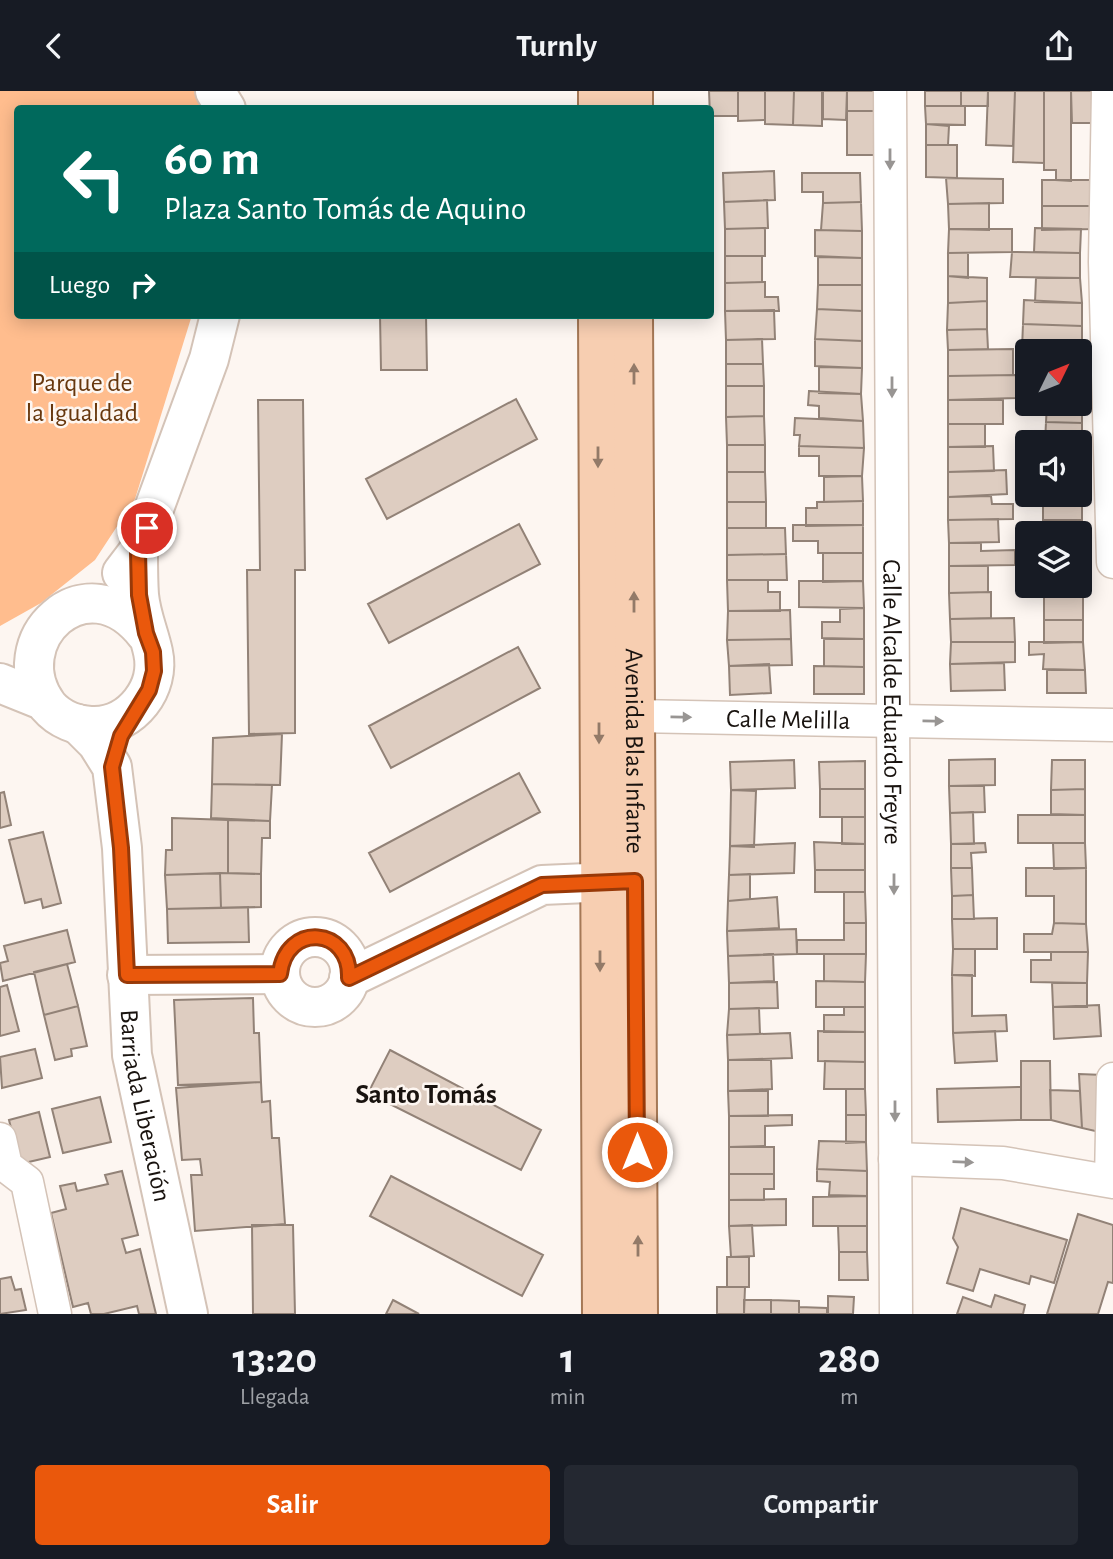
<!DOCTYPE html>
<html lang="es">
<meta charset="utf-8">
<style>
:root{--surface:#171b24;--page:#242831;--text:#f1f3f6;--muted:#9ea1a6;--accent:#ea580c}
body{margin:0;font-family:"Alegreya Sans",sans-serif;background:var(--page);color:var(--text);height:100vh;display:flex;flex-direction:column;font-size:26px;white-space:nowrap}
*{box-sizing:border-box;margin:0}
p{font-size:23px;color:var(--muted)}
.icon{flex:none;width:38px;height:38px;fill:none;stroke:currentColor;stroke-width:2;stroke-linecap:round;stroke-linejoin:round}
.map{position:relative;height:1223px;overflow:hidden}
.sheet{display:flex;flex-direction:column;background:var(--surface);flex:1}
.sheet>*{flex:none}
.guide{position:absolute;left:14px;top:14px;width:700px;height:214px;border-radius:7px;box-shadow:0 4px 18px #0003;background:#00695c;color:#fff;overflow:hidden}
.needle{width:46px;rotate:47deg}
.controls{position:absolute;left:1015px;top:248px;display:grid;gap:14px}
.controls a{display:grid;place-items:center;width:77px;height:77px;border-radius:7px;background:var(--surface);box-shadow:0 4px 18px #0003;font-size:35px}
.pin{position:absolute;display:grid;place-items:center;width:60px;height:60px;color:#fff;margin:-30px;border:4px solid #fff;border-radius:50%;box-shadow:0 2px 7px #0007}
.me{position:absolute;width:77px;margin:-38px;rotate:0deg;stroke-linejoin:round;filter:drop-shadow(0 0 5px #0008)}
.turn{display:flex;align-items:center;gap:24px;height:147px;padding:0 35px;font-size:32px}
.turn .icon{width:91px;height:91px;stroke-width:2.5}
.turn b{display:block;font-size:49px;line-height:60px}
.then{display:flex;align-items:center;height:66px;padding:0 35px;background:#0003;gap:14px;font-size:26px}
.eta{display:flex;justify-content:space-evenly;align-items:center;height:119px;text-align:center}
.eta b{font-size:42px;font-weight:600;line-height:49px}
.action{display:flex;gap:14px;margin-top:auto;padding:14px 35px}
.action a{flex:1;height:80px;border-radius:7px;background:var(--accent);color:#fff;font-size:28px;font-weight:600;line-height:80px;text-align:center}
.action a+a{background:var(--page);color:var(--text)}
header{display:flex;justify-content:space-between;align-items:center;height:91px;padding:0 35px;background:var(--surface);font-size:32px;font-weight:600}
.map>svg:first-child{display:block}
.green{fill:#ffbd8e}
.building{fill:#decdc1;stroke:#928277;stroke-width:2}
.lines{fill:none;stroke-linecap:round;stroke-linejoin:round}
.street-casing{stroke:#d4c3b7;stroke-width:35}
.secondary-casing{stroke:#d4c3b7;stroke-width:42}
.primary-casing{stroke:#a57856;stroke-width:42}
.street{stroke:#fff;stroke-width:32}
.secondary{stroke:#fff;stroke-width:38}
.primary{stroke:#f7ceb1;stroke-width:38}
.oneway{fill:#989593}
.oneway2{fill:#937a68}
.route-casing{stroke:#983908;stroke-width:18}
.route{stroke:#ea580c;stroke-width:12}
.labels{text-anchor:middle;stroke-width:5;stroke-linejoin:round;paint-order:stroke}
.park-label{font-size:26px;fill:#67370d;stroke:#fdf6f1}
.street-label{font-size:26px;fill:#19130f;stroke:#fdf6f1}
.neighbourhood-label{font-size:28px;font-weight:bold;fill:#19130f;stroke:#fdf6f1}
</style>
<header><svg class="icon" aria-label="back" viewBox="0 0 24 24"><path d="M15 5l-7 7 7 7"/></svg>Turnly<svg class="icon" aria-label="share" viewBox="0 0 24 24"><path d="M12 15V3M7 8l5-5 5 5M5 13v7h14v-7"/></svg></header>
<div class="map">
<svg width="1113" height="1223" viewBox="0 0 1113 1223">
<rect width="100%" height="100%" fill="#fdf6f1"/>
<path class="green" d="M0,0h195l8,17 -185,1v206h174l-57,184 -40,61 -54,43 -41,23z"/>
<path class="building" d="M709,0h29v25h-28z
M738,0h27v29l-27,1z
M765,0h29l-1,34 -28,-1z
M794,0h28v35l-29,-1z
M823,0h24l-1,29 -23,-1z
M847,0h27v20h-27z
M925,0h36v15h-36z
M961,0h27v15h-27z
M988,0h27l-2,55 -27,-1z
M1015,0h29v72l-31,-1z
M1044,0h27v90l-15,-1v-10h-12z
M1071,0h24v32h-23z
M925,15h40v19l-39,-1z
M847,20h27v44h-27z
M926,33l23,2 -1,19h-22z
M926,54h31v33l-31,-1z
M774,80l1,29 -51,2 -1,-29z
M802,82h58l1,29 -38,1v-11h-21z
M946,87l57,1v24l-55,1z
M1042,89h51l1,26h-52z
M767,109l1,28 -43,1 -1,-27z
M861,111l1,29 -41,-1 2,-27z
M989,112v27l-40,-1 -1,-25z
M1042,115h52v23l-52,1z
M765,137v28h-40v-27z
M1035,137l46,1 -1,24 -46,-1z
M949,138h63v23l-64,1z
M815,139l47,1v27l-47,-2z
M1012,161l68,1v25l-70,-1z
M948,162h20v25l-20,-2z
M725,165h37v26l-37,1z
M818,166l44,1v27h-44z
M948,185l39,2v23l-39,2z
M1036,187h44l2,25 -47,-1z
M765,191v15h13l1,14h-54v-28z
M818,194h44v26l-45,-2z
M1024,209l58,3v23l-59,-2z
M987,210v28l-40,1 1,-27z
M817,218l45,2v30l-47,-2z
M774,219l1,29 -49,1 -1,-29z
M380,224h46l1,55h-46z
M1023,233l59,2v24l-60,-1z
M987,238l1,20 -40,1 -1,-20z
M762,248l1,25h-37v-24z
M815,248l47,2v27l-47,-2z
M1013,258v26l-65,1v-26z
M726,273h37l1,22h-38z
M819,276l43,1 -1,26 -42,-1z
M1016,284v23l-68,2v-24z
M726,295h38v30l-38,1z
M809,300l52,3 2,27 -44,-3v-12l-11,-1z
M516,308l21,40 -150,80 -21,-40z
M258,309h45l2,170h-10v163l-46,1 -2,-164h13z
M948,309h55v24h-55z
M1080,311h2v21l-36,-1 1,-18h33z
M764,325l1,29h-38l-1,-28z
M795,327l68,3 1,27 -65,-2 1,-11h-6z
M1046,331l36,1v25h-2v-5h-35z
M948,333h37v23h-37z
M727,354h38v27h-38z
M799,355l65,2 -2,28h-43v-20h-20z
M993,355l1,25 -46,1v-25z
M1006,379l1,24 -59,3v-25z
M727,381h38l1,30h-39z
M862,385l1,25 -39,1v-25z
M991,405l1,8h21v15l-65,1v-23z
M1043,405l39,1v23h-39z
M863,410v24l-57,1v-18h11v-6z
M727,411h39v26h-39z
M998,428l1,23 -50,1 -1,-23z
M1043,429h39l1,26h-3v-12h-37z
M519,433l21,40 -151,79 -21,-39z
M793,434h70v28h-45v-12h-25z
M727,437h58l1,26 -59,1z
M949,452h32v8l34,-1v15l-66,1z
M823,462h40v28l-40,1z
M786,463l1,26h-60v-25z
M949,475h39v26l-39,1z
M1080,480h3v24h-39v-9h36z
M727,489h41v12h12v19h-52z
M799,490h64l1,27 -65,-1z
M991,501v26l-41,1 -1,-26z
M1044,504h39v25h-39z
M864,517v31l-42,-1v-16h18v-13z
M790,519l1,29 -64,1 1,-29z
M1014,527l1,24h-64l-1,-23z
M1044,529h39v22l-39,1z
M791,548l1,26 -63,1 -2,-26z
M824,548h40v28l-40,-1z
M951,551h64v20l-65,2z
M1029,551h54l2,28 -42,-1 1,-15 -15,1z
M518,556l22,41 -149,80 -22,-42z
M1004,572l1,27 -54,1 -1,-27z
M769,573l2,29 -41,2 -1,-29z
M814,575l50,1v27h-50z
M1047,579h38l1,23h-39z
M282,643l-2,51 -68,-1 1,-46z
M995,668v26l-46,1v-26z
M794,669l1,28 -64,2 -1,-28z
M1052,669h33v29l-34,1z
M865,670v28h-45l-1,-27z
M519,682l21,39 -150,80 -21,-39z
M212,693l60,1 -2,36 -59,-3z
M949,695h35l1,26 -35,1z
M820,698h45v28h-45z
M1085,698v26l-34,-1v-24z
M731,699l25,1 -2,56 -24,-1z
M4,701l7,33 -11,3v-35z
M973,721l1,32h-23l-1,-31z
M1018,724h67v28h-67z
M842,726h23v27h-23z
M172,727l56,2v53l-63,2 1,-25h6z
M228,729l42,1v17h-8l-1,36 -33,-1z
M43,741l18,71 -18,5 -2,-9 -16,4 -16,-63z
M814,751l51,2v26h-50z
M795,752l-1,30 -65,2 1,-29z
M985,752l1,9 -15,1 1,15h-21v-24z
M1053,752h32l1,25 -32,1z
M951,777h21l1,27 -21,1z
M1026,777h60v56l-32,-1v-27h-28z
M815,779h50v22h-50z
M220,782l1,35 -54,1 -2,-34z
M220,782l41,1v33l-40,1z
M750,783v25l-22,2 1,-26z
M844,801h21l1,31h-22z
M973,804l1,24h-22v-23z
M777,806l2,31 -52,3 1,-30z
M248,816l1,35 -81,1 -1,-34z
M997,827v31h-44l-1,-30z
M844,832h22v31h-69v-14h47z
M1054,832l32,1 2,28h-64v-18h28z
M796,838l1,25 -69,2 -1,-25z
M67,839l8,32 -72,19 -3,-18 8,-2 -4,-15z
M953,858h22v27l-23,-1z
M1051,861h37l-1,31 -56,-1v-22h20z
M773,863l1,27 -45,2 -1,-27z
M824,863h42l-1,28 -41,-1z
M67,873l11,42 -34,9 -10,-43z
M952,884h20v41l34,-1 1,16 -54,2z
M816,890l49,1v25h-49z
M777,891l1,26 -49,1v-26z
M1052,892h35v24h-34z
M7,894l12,46 -19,5v-49z
M253,907l1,35h5l2,49 -83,3 -4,-85z
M1099,914l2,31 -47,3 -1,-32z
M78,915l9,40 -16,3 1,7 -17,4 -11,-45z
M844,916h21v25h-41v-17h20z
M759,917l1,26 -33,1 2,-26z
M818,940l47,1v30l-47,-1z
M995,940l2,30 -42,2 -2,-30z
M790,942l2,25 -64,2 -1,-25z
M35,958l7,29 -40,10 -2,-31z
M390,959l151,80 -20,40 -153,-77z
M728,969h43l1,29 -44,2z
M825,970l40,1v27h-41z
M1021,970h29l1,59h-30z
M1079,983l24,1 1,58 -22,-5z
M261,991l1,20 8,-1 2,37h7l6,86 -90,7 -4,-56h11l-2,-16 -18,1 -6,-72z
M1021,996v33l-83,2 -1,-33z
M846,998h19l1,26h-20z
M1050,999l30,1 2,37 -31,-8z
M728,1000h40v25h-39z
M100,1006l11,45 -48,11 -11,-44z
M39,1021l11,45 -30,7 -11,-44z
M792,1024v10l-27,1v20l-36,1v-31z
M846,1024h20v27l-20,1z
M819,1050l47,1 1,29 -50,-2z
M729,1056h45v27h-45z
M817,1078l50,2v25l-38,-1 1,-13 -13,-1z
M122,1080l16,64 -16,4 4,14 14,-4 16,65h-17l-2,-8 -33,8h-13l-3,-11 -15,4 -22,-94 15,-4 -6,-23 15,-3 2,8 31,-7 -3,-9z
M729,1083h45v15h-10v11h-35z
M391,1085l152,79 -21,41 -152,-80z
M867,1105v30h-54v-29z
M786,1108v26l-57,1v-26z
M961,1117l106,32 -13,43 -23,-7 -2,8 -49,-15 -7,22 -26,-8 11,-36 -5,-9z
M1078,1123l35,11v58l-5,-1 -10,32h-51z
M252,1134h41l2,89h-42z
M752,1134l2,31 -23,1 -2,-31z
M838,1135h29v26h-28z
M839,1161h28l1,28h-29z
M727,1166h22v30h-22z
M11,1186l4,13 6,-1 5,21 -26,4v-35z
M717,1196h28l-1,27h-27z
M995,1204l30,10 -2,9h-66l6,-17 28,10z
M828,1205l26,1 -1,17h-25z
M393,1209l26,14h-33z
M744,1209h27v14h-27z
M771,1209l28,1v13h-28z
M799,1216l28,1v6h-28z"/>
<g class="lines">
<g class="street-casing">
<g id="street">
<path id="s1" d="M890,0l6,1223"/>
<path d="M1108,0l-3,171 8,300"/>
<path id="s2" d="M616,611l19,14 478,9"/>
<path d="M0,1048l6,27 21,16 28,132"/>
<path d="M895,1068l108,4 110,19"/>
<path d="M1111,1090l2,-102"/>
</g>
</g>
<g class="secondary-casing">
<g id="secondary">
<path d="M215,0l11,18"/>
<path d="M138,461c0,14 0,29 1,43 2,21 10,38 14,57 8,36 -21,73 -58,74 -17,1 -36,-7 -47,-20 -48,-64 38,-149 98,-72"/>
<path d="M122,482l16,-21 71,-193 11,-44"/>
<path d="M0,592l42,17"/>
<path id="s3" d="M78,633l19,19 15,24 10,81 10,207 56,259"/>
<circle cx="315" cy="881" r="35"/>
<path d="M127,884l153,-1"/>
<path d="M349,887l193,-93 91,-4"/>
</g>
</g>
<g class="primary-casing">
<g id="primary">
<path d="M633,0v18"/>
<path d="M598,18v-18"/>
<path d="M598,224l4,999"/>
<path id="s4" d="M633,224l5,999"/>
</g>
</g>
<use href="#street" class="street"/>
<use href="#secondary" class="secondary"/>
<use href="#primary" class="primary"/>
</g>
<defs><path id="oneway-solid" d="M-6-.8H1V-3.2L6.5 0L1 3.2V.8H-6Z" transform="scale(1.75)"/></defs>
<g class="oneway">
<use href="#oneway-solid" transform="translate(890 68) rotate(90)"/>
<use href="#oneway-solid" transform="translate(892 296) rotate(90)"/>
<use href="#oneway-solid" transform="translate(681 626) rotate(1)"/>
<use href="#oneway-solid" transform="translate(933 630) rotate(1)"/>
<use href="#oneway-solid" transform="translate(894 793) rotate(90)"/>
<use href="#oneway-solid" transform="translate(895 1020) rotate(90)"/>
<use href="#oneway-solid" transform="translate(963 1071) rotate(2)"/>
</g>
<g class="oneway2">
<use href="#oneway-solid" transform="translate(634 283) rotate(-90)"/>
<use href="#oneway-solid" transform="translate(598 366) rotate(90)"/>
<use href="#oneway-solid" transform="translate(634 511) rotate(-90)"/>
<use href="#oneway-solid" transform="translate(599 642) rotate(90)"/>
<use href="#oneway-solid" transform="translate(600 870) rotate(90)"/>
<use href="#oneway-solid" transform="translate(638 1155) rotate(-90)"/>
</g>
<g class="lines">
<g class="route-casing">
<path id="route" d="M147,437l-9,24 1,43 7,38 7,19 1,19 -5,19 -28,46 -9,31 9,81 6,127 153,-1c6,-52 71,-47 69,4l193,-93 93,-4 2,271"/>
</g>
<use href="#route" class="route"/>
</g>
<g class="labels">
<g class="park-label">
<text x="82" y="300">Parque de<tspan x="82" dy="30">la Igualdad</tspan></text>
</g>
<g class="street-label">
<text dy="9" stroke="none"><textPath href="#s1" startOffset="611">Calle Alcalde Eduardo Freyre</textPath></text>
<text dy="9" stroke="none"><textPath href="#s2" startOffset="177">Calle Melilla</textPath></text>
<text dy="9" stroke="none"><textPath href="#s4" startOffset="436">Avenida Blas Infante</textPath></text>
<text dy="9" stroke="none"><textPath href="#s3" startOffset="396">Barriada Liberación</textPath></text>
</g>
<g class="neighbourhood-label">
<text x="426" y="1012">Santo Tomás</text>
</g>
</g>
</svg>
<div class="controls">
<a><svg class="needle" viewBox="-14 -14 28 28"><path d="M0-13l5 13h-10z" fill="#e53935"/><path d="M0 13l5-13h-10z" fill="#9ea1a6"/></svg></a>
<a><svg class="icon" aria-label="sound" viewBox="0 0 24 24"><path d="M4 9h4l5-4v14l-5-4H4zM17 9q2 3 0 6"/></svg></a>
<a><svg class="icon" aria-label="layers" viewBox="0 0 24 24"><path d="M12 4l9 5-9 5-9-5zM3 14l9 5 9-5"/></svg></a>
</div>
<div class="pin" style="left:147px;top:437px;background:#d93025"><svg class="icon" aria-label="arrive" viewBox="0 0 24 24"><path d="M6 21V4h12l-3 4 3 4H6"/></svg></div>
<svg class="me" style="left:637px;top:1061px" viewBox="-20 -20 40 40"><circle r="17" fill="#ea580c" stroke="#fff" stroke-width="3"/><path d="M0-11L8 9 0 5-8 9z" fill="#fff"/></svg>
<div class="guide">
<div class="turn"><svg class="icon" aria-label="left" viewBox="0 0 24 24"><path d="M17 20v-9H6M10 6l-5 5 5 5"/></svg><div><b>60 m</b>Plaza Santo Tomás de Aquino</div></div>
<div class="then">Luego<svg class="icon" aria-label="right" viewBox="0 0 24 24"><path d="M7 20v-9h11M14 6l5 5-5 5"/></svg></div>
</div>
</div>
<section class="sheet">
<div class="eta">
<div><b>13:20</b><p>Llegada</p></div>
<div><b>1</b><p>min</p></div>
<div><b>280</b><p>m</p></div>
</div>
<div class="action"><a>Salir</a><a>Compartir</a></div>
</section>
